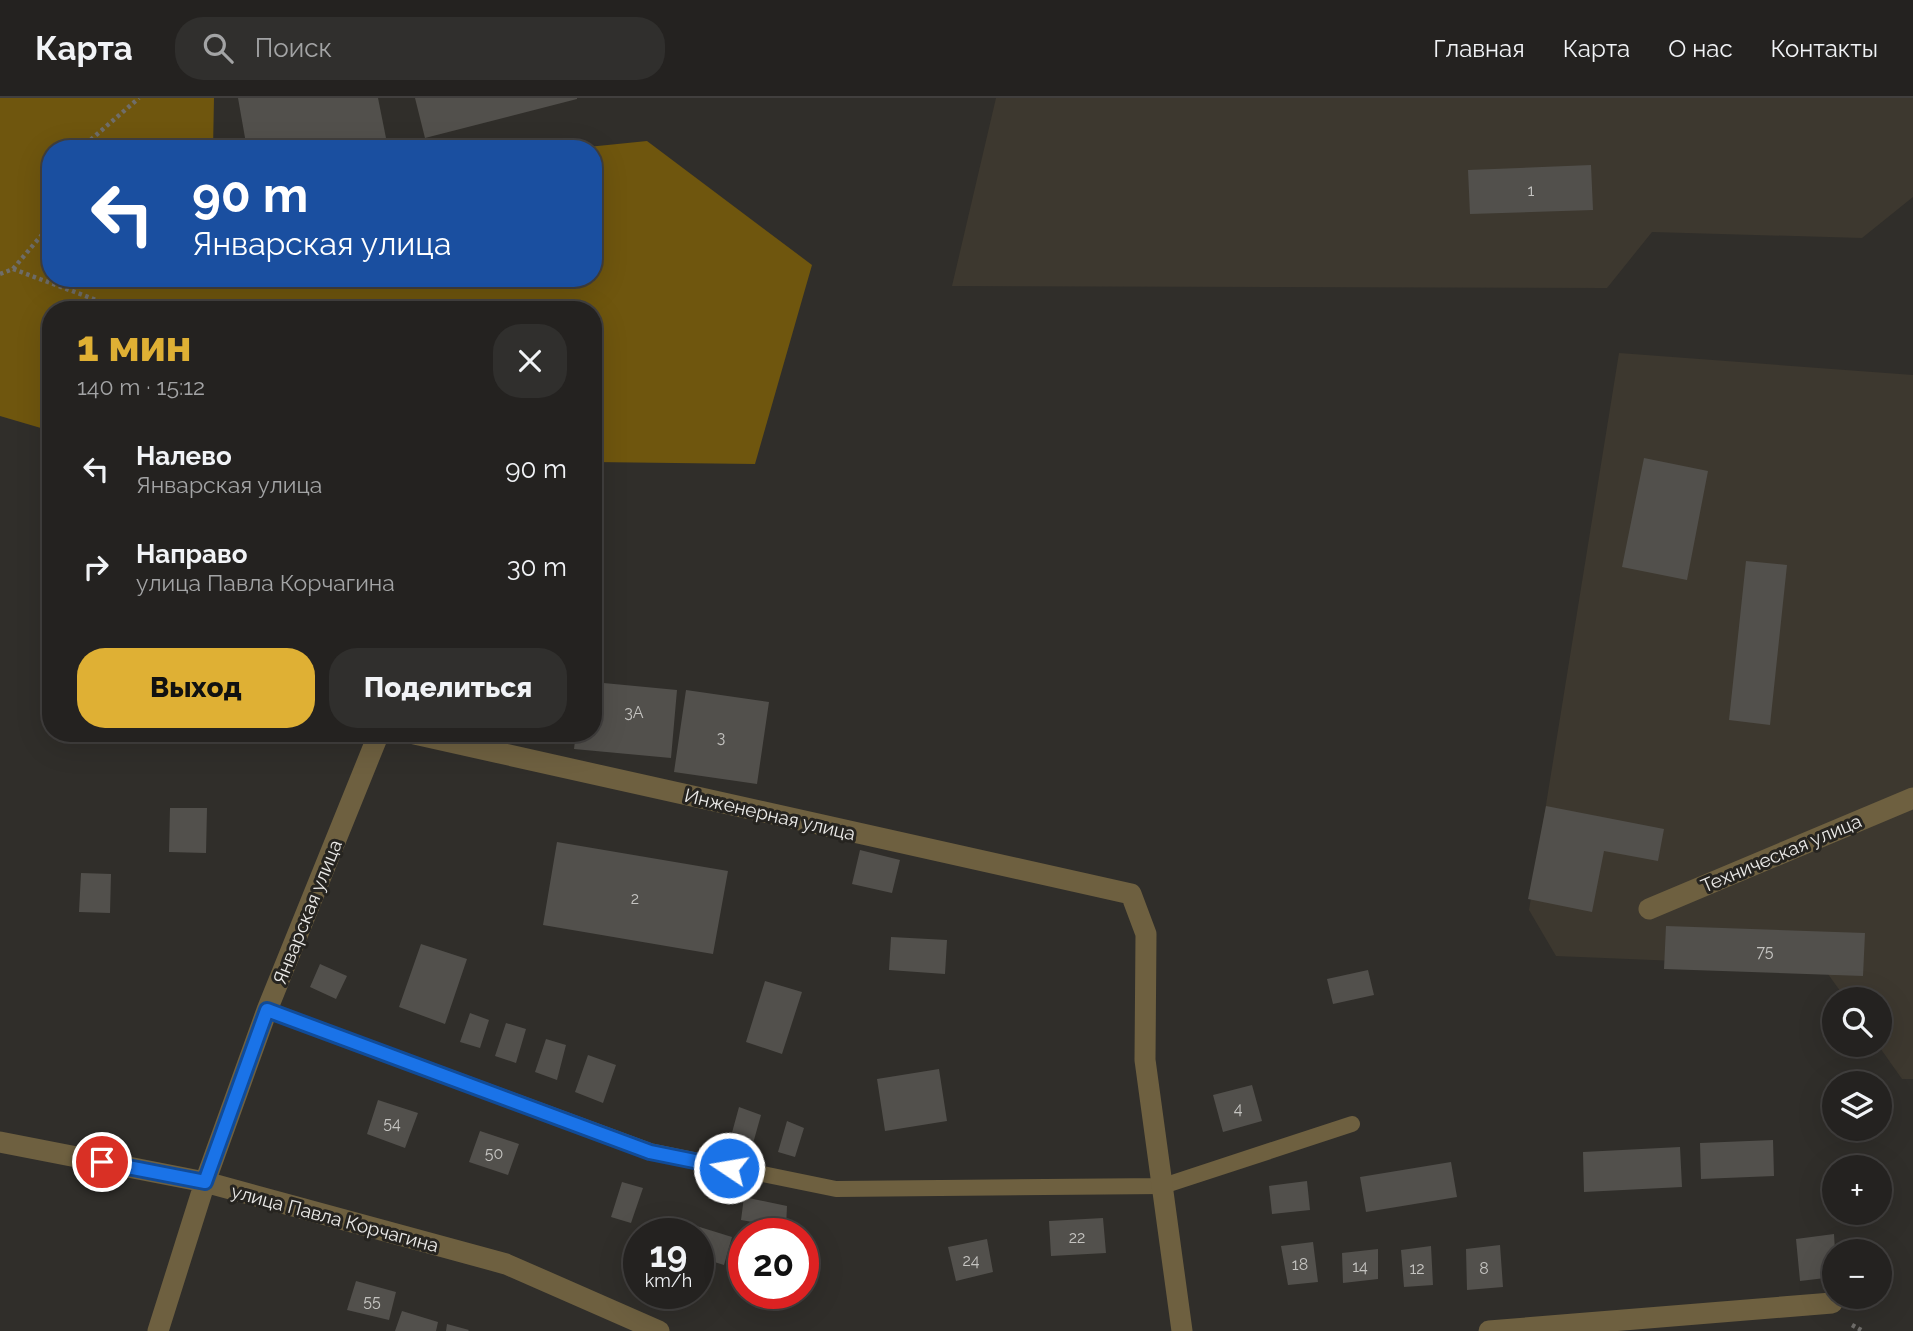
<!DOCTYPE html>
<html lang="ru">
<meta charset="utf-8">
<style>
:root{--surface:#242220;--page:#302f2d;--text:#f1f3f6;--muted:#a3a4a5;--line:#413f3e;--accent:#dfb034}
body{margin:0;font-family:Raleway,sans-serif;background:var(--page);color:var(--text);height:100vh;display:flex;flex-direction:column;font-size:26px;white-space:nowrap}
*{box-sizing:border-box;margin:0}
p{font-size:23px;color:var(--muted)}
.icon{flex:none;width:38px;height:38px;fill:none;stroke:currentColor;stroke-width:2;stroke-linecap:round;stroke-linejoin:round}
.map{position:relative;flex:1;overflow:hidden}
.details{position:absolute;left:42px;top:203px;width:560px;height:441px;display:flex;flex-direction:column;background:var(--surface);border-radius:28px;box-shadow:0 7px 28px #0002,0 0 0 2px var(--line)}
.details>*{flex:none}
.hud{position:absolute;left:42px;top:42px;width:560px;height:147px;border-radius:28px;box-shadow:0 7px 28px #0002,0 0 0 2px var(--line);background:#1a4fa0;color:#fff;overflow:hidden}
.tools{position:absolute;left:1822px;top:889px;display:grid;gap:14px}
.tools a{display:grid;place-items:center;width:70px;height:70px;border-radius:50%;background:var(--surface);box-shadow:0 7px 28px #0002,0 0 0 2px var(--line);font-size:35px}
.speed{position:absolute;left:623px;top:1120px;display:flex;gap:14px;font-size:35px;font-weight:700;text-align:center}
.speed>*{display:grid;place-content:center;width:91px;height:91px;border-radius:50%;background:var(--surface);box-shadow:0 7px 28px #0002,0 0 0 2px var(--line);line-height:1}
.speed small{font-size:18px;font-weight:400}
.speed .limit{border:10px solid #d22;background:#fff;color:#111}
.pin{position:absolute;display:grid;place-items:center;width:60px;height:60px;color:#fff;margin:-30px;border:4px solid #fff;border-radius:50%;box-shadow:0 2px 7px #0007}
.me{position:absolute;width:77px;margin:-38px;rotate:282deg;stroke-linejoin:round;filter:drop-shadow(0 0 5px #0008)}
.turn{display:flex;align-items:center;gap:24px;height:147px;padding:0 35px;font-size:32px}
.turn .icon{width:91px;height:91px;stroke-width:2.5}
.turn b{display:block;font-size:49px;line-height:60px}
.round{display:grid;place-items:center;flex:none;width:74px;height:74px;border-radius:28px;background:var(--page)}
.headline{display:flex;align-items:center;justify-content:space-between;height:119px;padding:0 35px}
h1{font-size:42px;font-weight:800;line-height:52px;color:var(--accent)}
.cta{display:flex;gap:14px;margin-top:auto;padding:14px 35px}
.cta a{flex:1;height:80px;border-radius:28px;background:var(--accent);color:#111;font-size:28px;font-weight:800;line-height:80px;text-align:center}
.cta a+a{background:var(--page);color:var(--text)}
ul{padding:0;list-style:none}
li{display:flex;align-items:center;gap:21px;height:98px;padding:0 35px}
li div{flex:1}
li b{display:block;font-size:26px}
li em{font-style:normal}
header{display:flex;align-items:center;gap:42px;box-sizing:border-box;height:98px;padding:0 35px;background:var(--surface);border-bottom:2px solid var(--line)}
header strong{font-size:33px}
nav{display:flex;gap:38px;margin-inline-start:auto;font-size:24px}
.search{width:490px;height:63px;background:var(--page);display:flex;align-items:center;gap:18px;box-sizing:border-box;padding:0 24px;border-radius:28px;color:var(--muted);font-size:26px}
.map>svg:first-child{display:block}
.built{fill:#3d382f}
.forest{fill:#6f560e}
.building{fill:#52504c}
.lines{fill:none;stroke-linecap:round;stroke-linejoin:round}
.path{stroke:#6f6d6a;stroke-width:4.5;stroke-dasharray:3.5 3.5;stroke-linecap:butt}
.lane{stroke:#6e6040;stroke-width:16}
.street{stroke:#6e6040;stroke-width:21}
.route-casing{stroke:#114b97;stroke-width:18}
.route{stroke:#1a73e8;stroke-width:12}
.labels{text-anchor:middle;stroke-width:6;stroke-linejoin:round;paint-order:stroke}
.number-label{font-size:16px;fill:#c5c4c1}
.street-label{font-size:19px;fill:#ebeae8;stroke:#262420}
</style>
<header>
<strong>Карта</strong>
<div class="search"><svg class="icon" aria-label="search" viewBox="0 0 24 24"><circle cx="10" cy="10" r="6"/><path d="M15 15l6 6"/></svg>Поиск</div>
<nav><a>Главная</a><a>Карта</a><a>О нас</a><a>Контакты</a></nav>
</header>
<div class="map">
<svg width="1913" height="1233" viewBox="0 0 1913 1233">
<rect width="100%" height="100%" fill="#302e2a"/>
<path class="built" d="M996,0h917v99l-51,41 -210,-6 -45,56 -655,-2z
M1619,255l294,22v704h-11l-24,-34h2v-46h-34l-21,-29 -124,-8 -145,-6 -27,-46z"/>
<path class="forest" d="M0,0h214l-1,51h-162v129h542v-129h-25l79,-8 165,124 -57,199 -162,-2v-152h-542v121l-51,-15z"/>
<path class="building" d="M238,0h140l8,40 -58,11h-81z
M415,0h162v1l-152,39z
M1591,67l2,45 -123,4 -2,-44z
M1644,360l64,13 -21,109 -65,-13z
M1746,463l41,4 -17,160 -41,-5z
M593,584l84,8 -6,68 -97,-9 2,-16h17z
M686,592l83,12 -12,82 -83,-12z
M1546,708l118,23 -6,32 -54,-10 -12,61 -64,-13z
M170,710h37l-1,45 -37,-1z
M557,744l171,29 -15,83 -170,-29z
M860,752l40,10 -8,33 -40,-9z
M81,775l30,1 -1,39 -31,-1z
M1666,828l199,7 -2,43 -199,-7z
M891,839l56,3 -2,34 -56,-4z
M421,846l46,15 -22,65 -46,-17z
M320,866l27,12 -11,23 -26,-12z
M1368,872l6,25 -41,9 -6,-25z
M765,883l37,11 -20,62 -36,-12z
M470,915l19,7 -9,28 -20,-6z
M506,925l20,6 -10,34 -21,-7z
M546,941l20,6 -9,35 -22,-8z
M588,957l28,10 -13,38 -28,-11z
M939,971l8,52 -62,10 -8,-52z
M1252,987l10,36 -39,11 -10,-37z
M378,1002l40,13 -13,35 -38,-14z
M739,1009l22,8 -9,32 -22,-7z
M787,1023l17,7 -9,29 -17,-5z
M480,1033l39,13 -11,31 -39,-13z
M1773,1042l1,36 -73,3 -1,-36z
M1680,1049l2,40 -98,5 -1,-40z
M1451,1064l6,35 -91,15 -6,-35z
M1307,1083l3,29 -38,4 -3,-28z
M622,1084l21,6 -12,35 -20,-6z
M744,1099l43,9 -1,22 -45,-8z
M1103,1120l3,35 -55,3 -2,-35z
M690,1126l42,13 -8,28 -26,-8v-23h-11z
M1834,1136l1,17h-1v26l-34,4 -4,-42z
M987,1141l6,33 -37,9 -8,-34z
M1313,1144l5,40 -30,3 -7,-39z
M1500,1147l3,42 -36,3 -1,-41z
M1431,1148l2,39 -29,2 -3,-37z
M1378,1151v30l-35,4 -1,-30z
M356,1183l40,11 -7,28 -42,-10z
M402,1213l36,11 -2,9h-41z
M447,1226l22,6 -1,1h-22z"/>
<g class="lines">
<path class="path" d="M80,51l59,-51
M13,171l110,41
M0,176l13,-5 38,-45
M1852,1227l11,6"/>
<path class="lane" d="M267,912l383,141 186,38 327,-3 189,-62"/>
<path class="street" d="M410,635l721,161 15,40 -1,126 37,271
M1649,811l264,-111
M0,1044l205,40 301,82 153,67
M158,1233l47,-149 62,-172 112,-277
M1489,1233l343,-28"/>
</g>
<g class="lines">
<g class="route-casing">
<path id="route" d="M102,1064l103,20 62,-172 383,142 79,16"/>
</g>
<use href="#route" class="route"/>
</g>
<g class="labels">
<g class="number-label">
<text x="1531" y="98">1</text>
<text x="634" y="620">3А</text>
<text x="721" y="645">3</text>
<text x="635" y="806">2</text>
<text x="1765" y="859">75</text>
<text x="1238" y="1016">4</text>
<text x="392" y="1031">54</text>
<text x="494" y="1061">50</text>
<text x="1077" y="1145">22</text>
<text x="971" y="1168">24</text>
<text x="1300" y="1172">18</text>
<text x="1360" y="1174">14</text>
<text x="1417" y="1176">12</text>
<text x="1484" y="1176">8</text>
<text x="372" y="1209">55</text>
</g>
<g class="street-label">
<text transform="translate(770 716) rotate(13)" y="7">Инженерная улица</text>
<text transform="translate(1781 755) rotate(-23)" y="7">Техническая улица</text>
<text transform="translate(307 814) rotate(-68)" y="7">Январская улица</text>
<text transform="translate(335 1120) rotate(15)" y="7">улица Павла Корчагина</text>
</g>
</g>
</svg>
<div class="tools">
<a><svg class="icon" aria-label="search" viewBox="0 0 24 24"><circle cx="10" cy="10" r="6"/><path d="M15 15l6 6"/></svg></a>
<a><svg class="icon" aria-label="layers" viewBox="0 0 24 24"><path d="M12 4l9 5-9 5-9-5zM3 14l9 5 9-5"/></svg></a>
<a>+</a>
<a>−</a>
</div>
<div class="speed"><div>19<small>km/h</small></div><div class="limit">20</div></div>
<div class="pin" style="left:102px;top:1064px;background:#d93025"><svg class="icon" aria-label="arrive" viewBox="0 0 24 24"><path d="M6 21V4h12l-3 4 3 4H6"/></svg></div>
<svg class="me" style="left:729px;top:1070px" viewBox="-20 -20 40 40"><circle r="17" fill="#1a73e8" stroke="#fff" stroke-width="3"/><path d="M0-11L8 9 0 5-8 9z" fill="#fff"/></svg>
<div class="hud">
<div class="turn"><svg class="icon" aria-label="left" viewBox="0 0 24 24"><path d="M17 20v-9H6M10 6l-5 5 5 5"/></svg><div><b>90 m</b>Январская улица</div></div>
</div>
<section class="details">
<div class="headline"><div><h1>1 мин</h1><p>140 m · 15:12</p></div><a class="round"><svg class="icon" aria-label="close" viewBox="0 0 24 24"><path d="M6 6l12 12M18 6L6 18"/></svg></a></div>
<ul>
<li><svg class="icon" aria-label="left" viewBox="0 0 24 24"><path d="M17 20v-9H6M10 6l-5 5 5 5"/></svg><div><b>Налево</b><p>Январская улица</p></div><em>90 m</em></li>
<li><svg class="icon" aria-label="right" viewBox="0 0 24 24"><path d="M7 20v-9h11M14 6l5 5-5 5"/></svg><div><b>Направо</b><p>улица Павла Корчагина</p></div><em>30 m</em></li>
</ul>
<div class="cta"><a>Выход</a><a>Поделиться</a></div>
</section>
</div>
